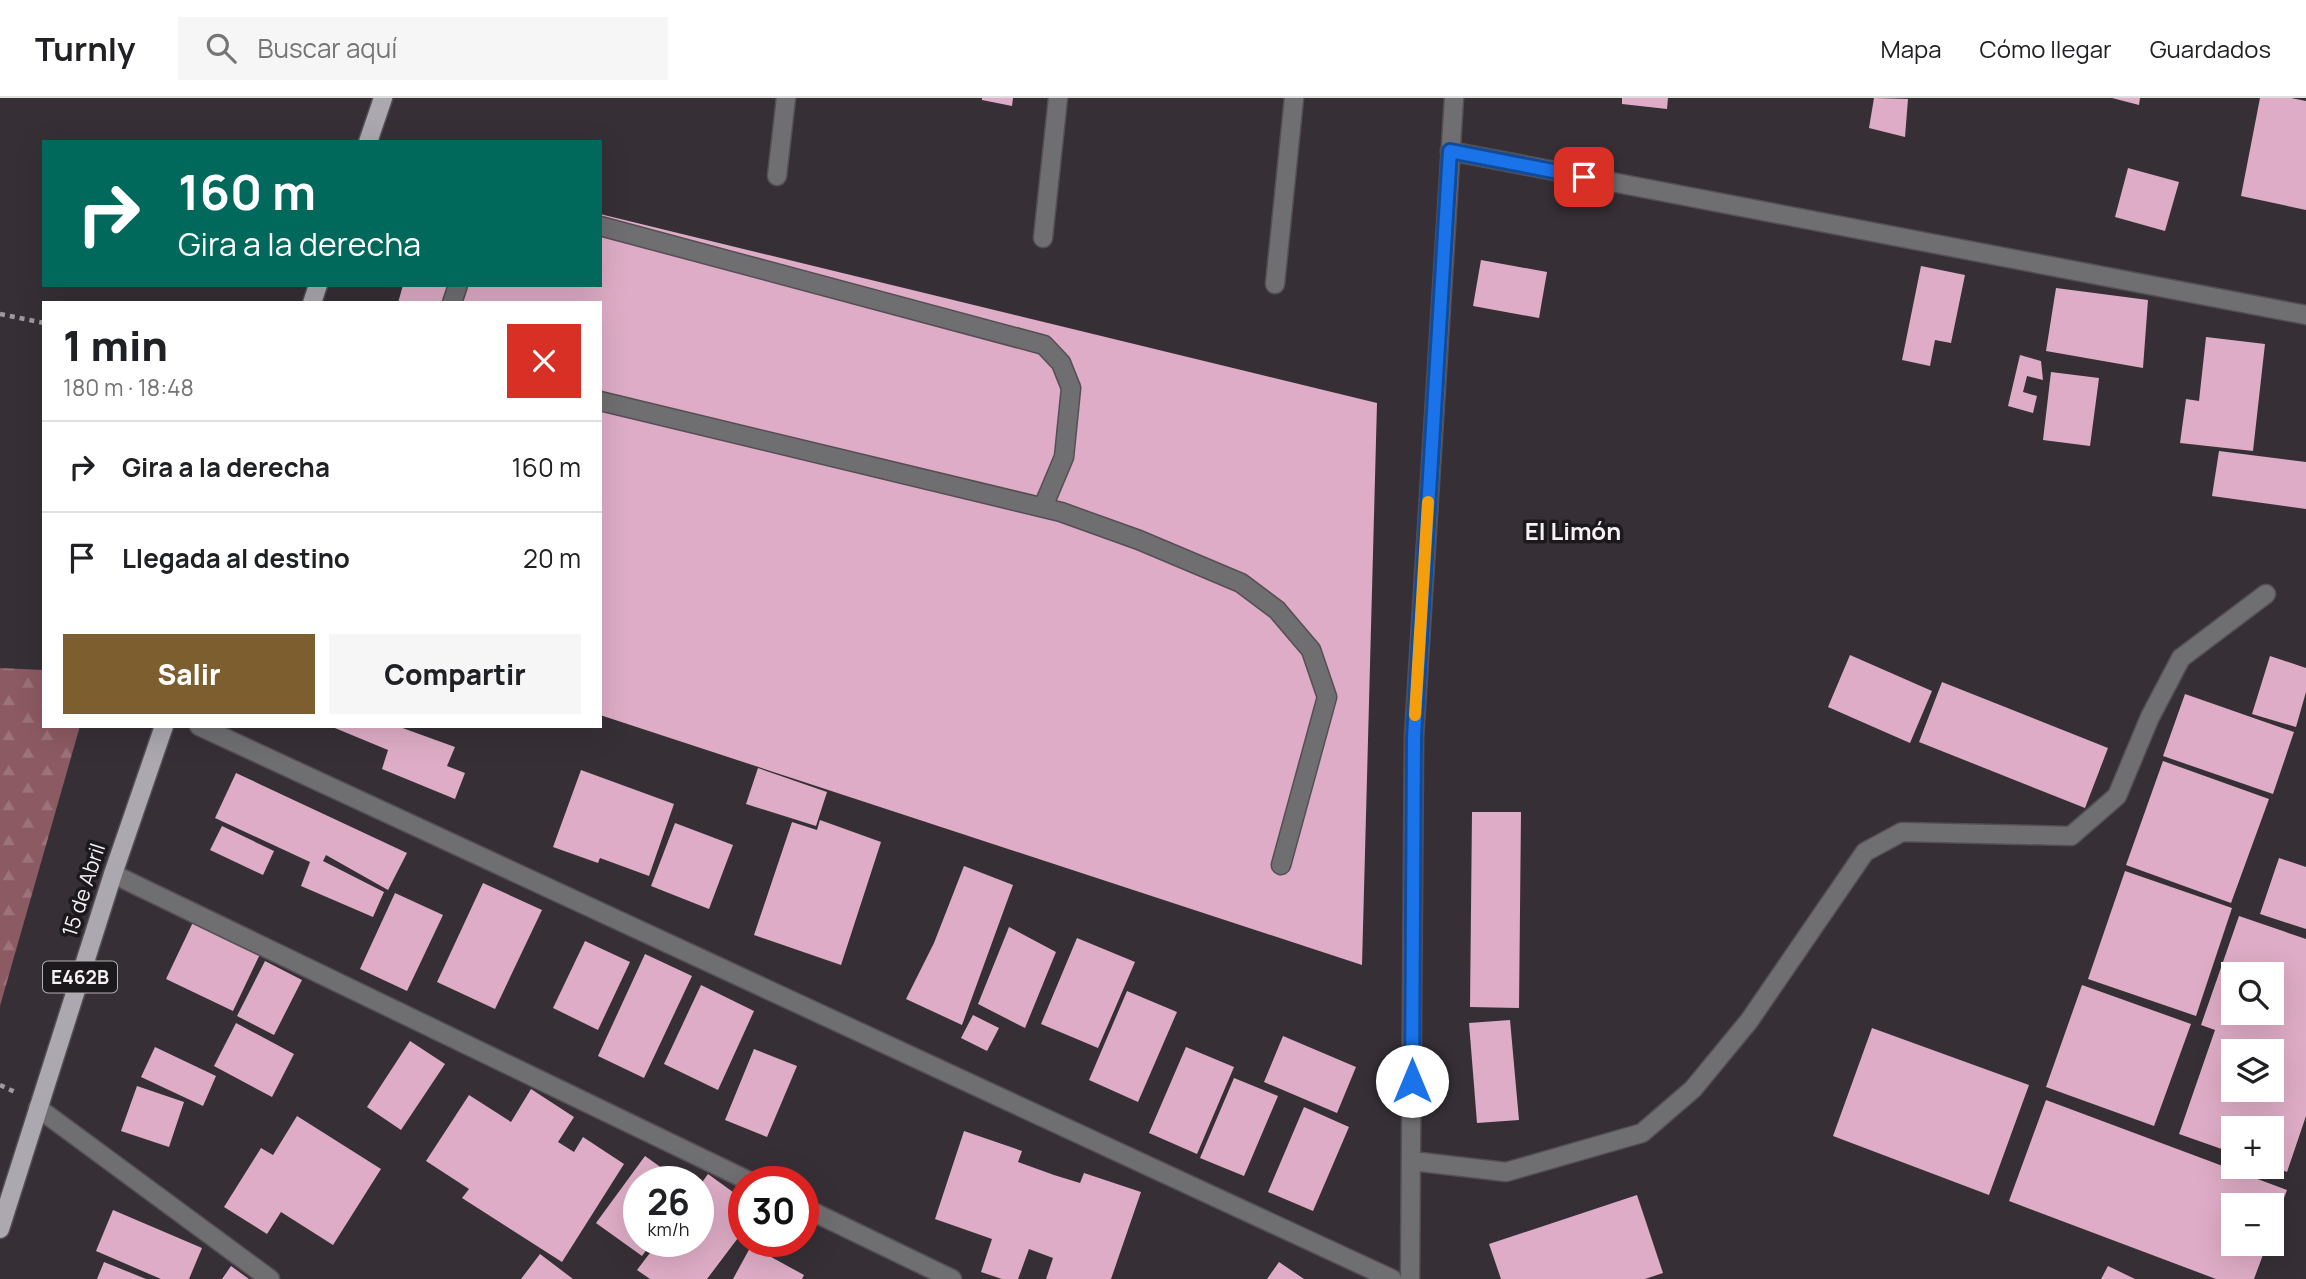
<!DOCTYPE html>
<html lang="es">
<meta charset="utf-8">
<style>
:root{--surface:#fff;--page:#f6f6f6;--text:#202124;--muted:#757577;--line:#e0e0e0;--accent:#7d5e2f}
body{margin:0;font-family:Manrope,sans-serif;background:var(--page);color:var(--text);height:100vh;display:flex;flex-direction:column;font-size:26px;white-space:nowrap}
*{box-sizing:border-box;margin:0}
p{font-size:23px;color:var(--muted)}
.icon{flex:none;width:38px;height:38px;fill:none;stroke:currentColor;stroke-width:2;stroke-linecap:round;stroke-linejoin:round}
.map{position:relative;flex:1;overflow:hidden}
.details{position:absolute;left:42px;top:203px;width:560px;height:427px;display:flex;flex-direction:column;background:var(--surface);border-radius:0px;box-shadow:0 7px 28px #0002}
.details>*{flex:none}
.top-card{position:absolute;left:42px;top:42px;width:560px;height:147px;border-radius:0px;box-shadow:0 7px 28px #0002;background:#00695c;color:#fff;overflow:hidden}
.tools{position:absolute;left:2221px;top:864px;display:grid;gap:14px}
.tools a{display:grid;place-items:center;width:63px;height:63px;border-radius:0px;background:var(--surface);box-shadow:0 7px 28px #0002;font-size:35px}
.speed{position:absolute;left:623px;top:1068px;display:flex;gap:14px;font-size:35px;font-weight:700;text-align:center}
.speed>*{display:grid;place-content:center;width:91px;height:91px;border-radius:50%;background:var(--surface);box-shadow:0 7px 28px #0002;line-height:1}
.speed small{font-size:18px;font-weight:400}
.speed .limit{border:10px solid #d22;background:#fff;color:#111}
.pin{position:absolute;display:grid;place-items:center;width:60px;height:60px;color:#fff;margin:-30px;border-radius:14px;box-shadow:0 4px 10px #0006}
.me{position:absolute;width:77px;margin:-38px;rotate:0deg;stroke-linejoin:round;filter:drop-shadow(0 0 5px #0008)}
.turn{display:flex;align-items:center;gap:24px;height:147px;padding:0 21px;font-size:32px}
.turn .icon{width:91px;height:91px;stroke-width:2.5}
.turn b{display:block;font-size:49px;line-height:60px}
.round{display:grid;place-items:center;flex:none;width:74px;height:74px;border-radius:0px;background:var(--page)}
.overview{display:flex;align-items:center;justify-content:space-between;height:119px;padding:0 21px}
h1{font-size:42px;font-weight:800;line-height:52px}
.primary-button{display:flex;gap:14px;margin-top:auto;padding:14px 21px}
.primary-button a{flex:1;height:80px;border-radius:0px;background:var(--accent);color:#fff;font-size:28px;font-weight:800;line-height:80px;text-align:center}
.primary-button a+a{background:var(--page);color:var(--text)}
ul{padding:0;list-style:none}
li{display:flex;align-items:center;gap:21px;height:91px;padding:0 21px;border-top:2px solid var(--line)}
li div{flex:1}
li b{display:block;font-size:26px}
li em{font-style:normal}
header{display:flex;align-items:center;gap:42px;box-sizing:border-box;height:98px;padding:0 35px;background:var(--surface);border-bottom:2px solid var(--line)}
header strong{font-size:33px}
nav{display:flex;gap:38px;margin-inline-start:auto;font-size:24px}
.search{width:490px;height:63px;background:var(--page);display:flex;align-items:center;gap:18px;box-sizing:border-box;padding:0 24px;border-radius:0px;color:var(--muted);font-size:26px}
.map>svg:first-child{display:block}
.forest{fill:url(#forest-firs)}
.building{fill:#deacc6;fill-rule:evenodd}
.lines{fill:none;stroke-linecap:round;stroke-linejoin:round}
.minor-casing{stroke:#554f55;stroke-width:21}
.major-casing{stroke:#554f55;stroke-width:21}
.path{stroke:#9e999e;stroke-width:4.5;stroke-dasharray:5 5;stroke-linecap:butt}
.minor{stroke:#6f6e71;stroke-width:18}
.major{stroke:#aba8af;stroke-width:18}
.route-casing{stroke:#114b97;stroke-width:18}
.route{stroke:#1a73e8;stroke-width:12}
.slow{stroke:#f59e0b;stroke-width:12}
.labels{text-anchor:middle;stroke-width:7;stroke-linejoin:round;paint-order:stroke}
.shield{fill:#1c191c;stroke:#b4b0b4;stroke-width:2}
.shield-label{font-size:19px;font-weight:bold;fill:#f5f1f5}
.street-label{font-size:21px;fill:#f5f1f5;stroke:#1c191c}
.quarter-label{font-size:24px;font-weight:bold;fill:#f5f1f5;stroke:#1c191c}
</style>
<header>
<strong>Turnly</strong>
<div class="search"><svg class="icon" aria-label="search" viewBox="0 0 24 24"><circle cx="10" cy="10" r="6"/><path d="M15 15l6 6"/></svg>Buscar aquí</div>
<nav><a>Mapa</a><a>Cómo llegar</a><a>Guardados</a></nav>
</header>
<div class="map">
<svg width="2306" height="1181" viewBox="0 0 2306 1181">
<defs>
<pattern id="forest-firs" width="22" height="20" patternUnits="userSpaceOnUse" patternTransform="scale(1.75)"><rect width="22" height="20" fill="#8c5a62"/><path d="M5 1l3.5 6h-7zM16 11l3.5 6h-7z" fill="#9d7279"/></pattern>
</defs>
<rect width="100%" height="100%" fill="#363036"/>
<path class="forest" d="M0,570l44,2v56h36l-80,280z"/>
<path class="building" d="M982,0h31l-1,8 -30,-6z
M1622,0h46l-1,11 -45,-5z
M1874,0l34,1 -3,38 -36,-9z
M2112,0h28l-1,7z
M2260,0h31l15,3v109l-65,-14z
M2128,70l51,14 -14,49 -50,-14z
M600,116l777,189 -15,562 -762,-250v-412h-202l5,-18h197z
M1481,162l66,12 -8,46 -66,-12z
M1921,168l44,9 -14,68 -16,-3 -5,26 -28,-6z
M2056,190l92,12 -5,68 -97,-17z
M2206,239l59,7 -12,107 -73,-8 6,-44 13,2z
M2020,257l21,6 2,19 -16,-4 -4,16 14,4 -4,17 -25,-7z
M2051,274l48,6 -9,68 -47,-6z
M2219,353l87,11v47l-94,-13z
M1850,557l82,36 -22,52 -82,-36z
M2270,558l36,12v24l-10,35 -44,-13z
M1942,584l166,66 -23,60 -166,-66z
M2185,596l109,38 -21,62 -110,-38z
M330,628h67l58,21 -8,19 18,7 -10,26 -73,-30 6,-19z
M2163,663l106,38 -38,104 -105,-38z
M758,670l69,24 -11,34 -70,-22z
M581,672l93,34 -25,72 -49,-18 -2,5 -45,-16z
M236,675l171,80 -19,37 -62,-35 -3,6 61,31 -11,25 -72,-31 9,-24 -95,-44z
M1472,714h49l-2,196 -49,-1z
M820,722l61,22 -40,123 -87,-30 38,-113 25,8z
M675,725l58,22 -24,64 -58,-23z
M222,728l52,25 -11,24 -53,-25z
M2279,760l27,9v62l-46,-15z
M964,768l49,19 -51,140 -56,-26 28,-56z
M2125,773l107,37 -36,108 -108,-37z
M483,785l59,27 -47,99 -58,-27z
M395,795l48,22 -36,76 -47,-22z
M2239,818l67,23v177l-19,56 -15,-6v-37h-39v24l-54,-19 36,-104 -14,-5zM2233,877h39v38h-39zM2233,954h39v38h-39z
M195,820l67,32 -29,61 -67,-32z
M1009,829l47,25 -31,76 -47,-24z
M1077,840l58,24 -37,86 -57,-24z
M585,843l45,21 -32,68 -45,-22z
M645,856l47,22 -48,102 -46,-22z
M265,863l37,19 -28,55 -37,-19z
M701,887l53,26 -36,79 -54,-26z
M2082,887l109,39 -37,102 -108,-39z
M1127,893l50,21 -39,90 -49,-22z
M973,917l26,13 -12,23 -26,-13z
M1510,922l9,100 -42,3 -8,-100z
M236,925l58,31 -22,43 -58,-31z
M1872,930l157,57 -40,110 -156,-59z
M1283,938l73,31 -19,46 -73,-31z
M410,943l35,23 -44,66 -34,-23z
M155,949l61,29 -13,30 -62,-29z
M1186,949l48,20 -37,87 -48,-21z
M754,951l43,17 -30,71 -42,-17z
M1234,980l44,18 -34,80 -44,-18z
M137,988l47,16 -15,45 -48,-16z
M531,991l43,28 -16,25 16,10 9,-15 41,27 -62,98 -100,-64 7,-9 -43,-28 43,-66 42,27z
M2046,1002l241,90 -15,40v-24h-39v38h34l-13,35h-38l-207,-78z
M1304,1009l45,20 -36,84 -45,-19z
M297,1018l84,53 -48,76 -52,-33 -14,22 -43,-27 37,-59 12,7z
M964,1033l58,20 -4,11 36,13 26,8 4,-10 57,19 -30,87h-65l7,-21 -24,-9 -11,30h-16l-21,-7 11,-33 -57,-20z
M645,1058l35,25h-41v60h14l-11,15 -46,-33z
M708,1076l36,26v30l-37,49h-57l-13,-9 22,-29h39v-53z
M1637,1097l26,78 -18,6h-144l-12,-35z
M113,1112l89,38 -13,31h-28l-65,-28z
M751,1148l53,29 -2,4h-69z
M540,1156l33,25h-52z
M104,1164l42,17h-49z
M1279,1164l25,17h-37z
M231,1168l18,13h-27z
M2108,1168l27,13h-34z"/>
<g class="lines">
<g class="minor-casing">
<path id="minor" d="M1450,53l856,164
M777,78l9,-78
M600,128l444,119 17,18 10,25 -7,69 -21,50
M1043,140l15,-140
M1275,186l19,-186
M452,205l6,-18
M600,303l461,111 78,28 102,43 36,27 34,40 16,47 -46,168
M199,628l1193,553
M113,776l636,307
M38,1010l232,171
M1412,1063l94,11 136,-39 51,-44 56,-68 116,-169 37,-20 169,4 46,-40 33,-79 31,-59 85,-64
M803,1109l149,72
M1410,1181l4,-542 40,-639"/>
</g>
<g class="major-casing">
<path id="major" d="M368,44l15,-44
M312,205l6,-18
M0,1131l113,-355 51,-148"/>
</g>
<path class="path" d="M0,216l44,9
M0,987l15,7"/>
<use href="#minor" class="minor"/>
<use href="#major" class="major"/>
</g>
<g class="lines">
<g class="route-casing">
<path id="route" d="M1412,983l2,-344 36,-586 134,26"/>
</g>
<use href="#route" class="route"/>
<path class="slow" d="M1415,617l13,-213"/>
</g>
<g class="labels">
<rect class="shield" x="43" y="863.5" width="74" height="31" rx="5"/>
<g class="shield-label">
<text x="80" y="886">E462B</text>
</g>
<g class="street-label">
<text transform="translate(84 792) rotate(-72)" y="7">15 de Abril</text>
</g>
<g class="quarter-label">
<text x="1573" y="442">El Limón</text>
</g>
</g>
</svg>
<div class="tools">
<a><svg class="icon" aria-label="search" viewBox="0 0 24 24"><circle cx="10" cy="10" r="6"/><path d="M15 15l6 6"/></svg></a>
<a><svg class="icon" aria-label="layers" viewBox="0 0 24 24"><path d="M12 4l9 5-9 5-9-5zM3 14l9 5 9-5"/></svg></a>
<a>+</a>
<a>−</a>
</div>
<div class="speed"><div>26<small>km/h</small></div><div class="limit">30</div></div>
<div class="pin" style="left:1584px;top:79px;background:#d93025"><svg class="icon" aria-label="arrive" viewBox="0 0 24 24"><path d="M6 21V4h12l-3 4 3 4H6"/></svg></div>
<svg class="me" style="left:1412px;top:983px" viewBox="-20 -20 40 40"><circle r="19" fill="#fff"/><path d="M0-13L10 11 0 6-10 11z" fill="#1a73e8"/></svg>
<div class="top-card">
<div class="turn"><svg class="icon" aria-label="right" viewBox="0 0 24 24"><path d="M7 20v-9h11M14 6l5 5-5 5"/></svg><div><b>160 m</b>Gira a la derecha</div></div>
</div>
<section class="details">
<div class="overview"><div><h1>1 min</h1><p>180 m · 18:48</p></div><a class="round" style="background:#d93025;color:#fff"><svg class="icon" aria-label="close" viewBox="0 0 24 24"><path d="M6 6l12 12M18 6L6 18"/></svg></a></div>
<ul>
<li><svg class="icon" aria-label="right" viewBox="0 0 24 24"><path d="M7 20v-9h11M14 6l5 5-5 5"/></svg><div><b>Gira a la derecha</b></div><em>160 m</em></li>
<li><svg class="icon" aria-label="arrive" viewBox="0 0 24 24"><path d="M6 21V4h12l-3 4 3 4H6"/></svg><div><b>Llegada al destino</b></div><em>20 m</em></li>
</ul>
<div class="primary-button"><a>Salir</a><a>Compartir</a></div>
</section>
</div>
